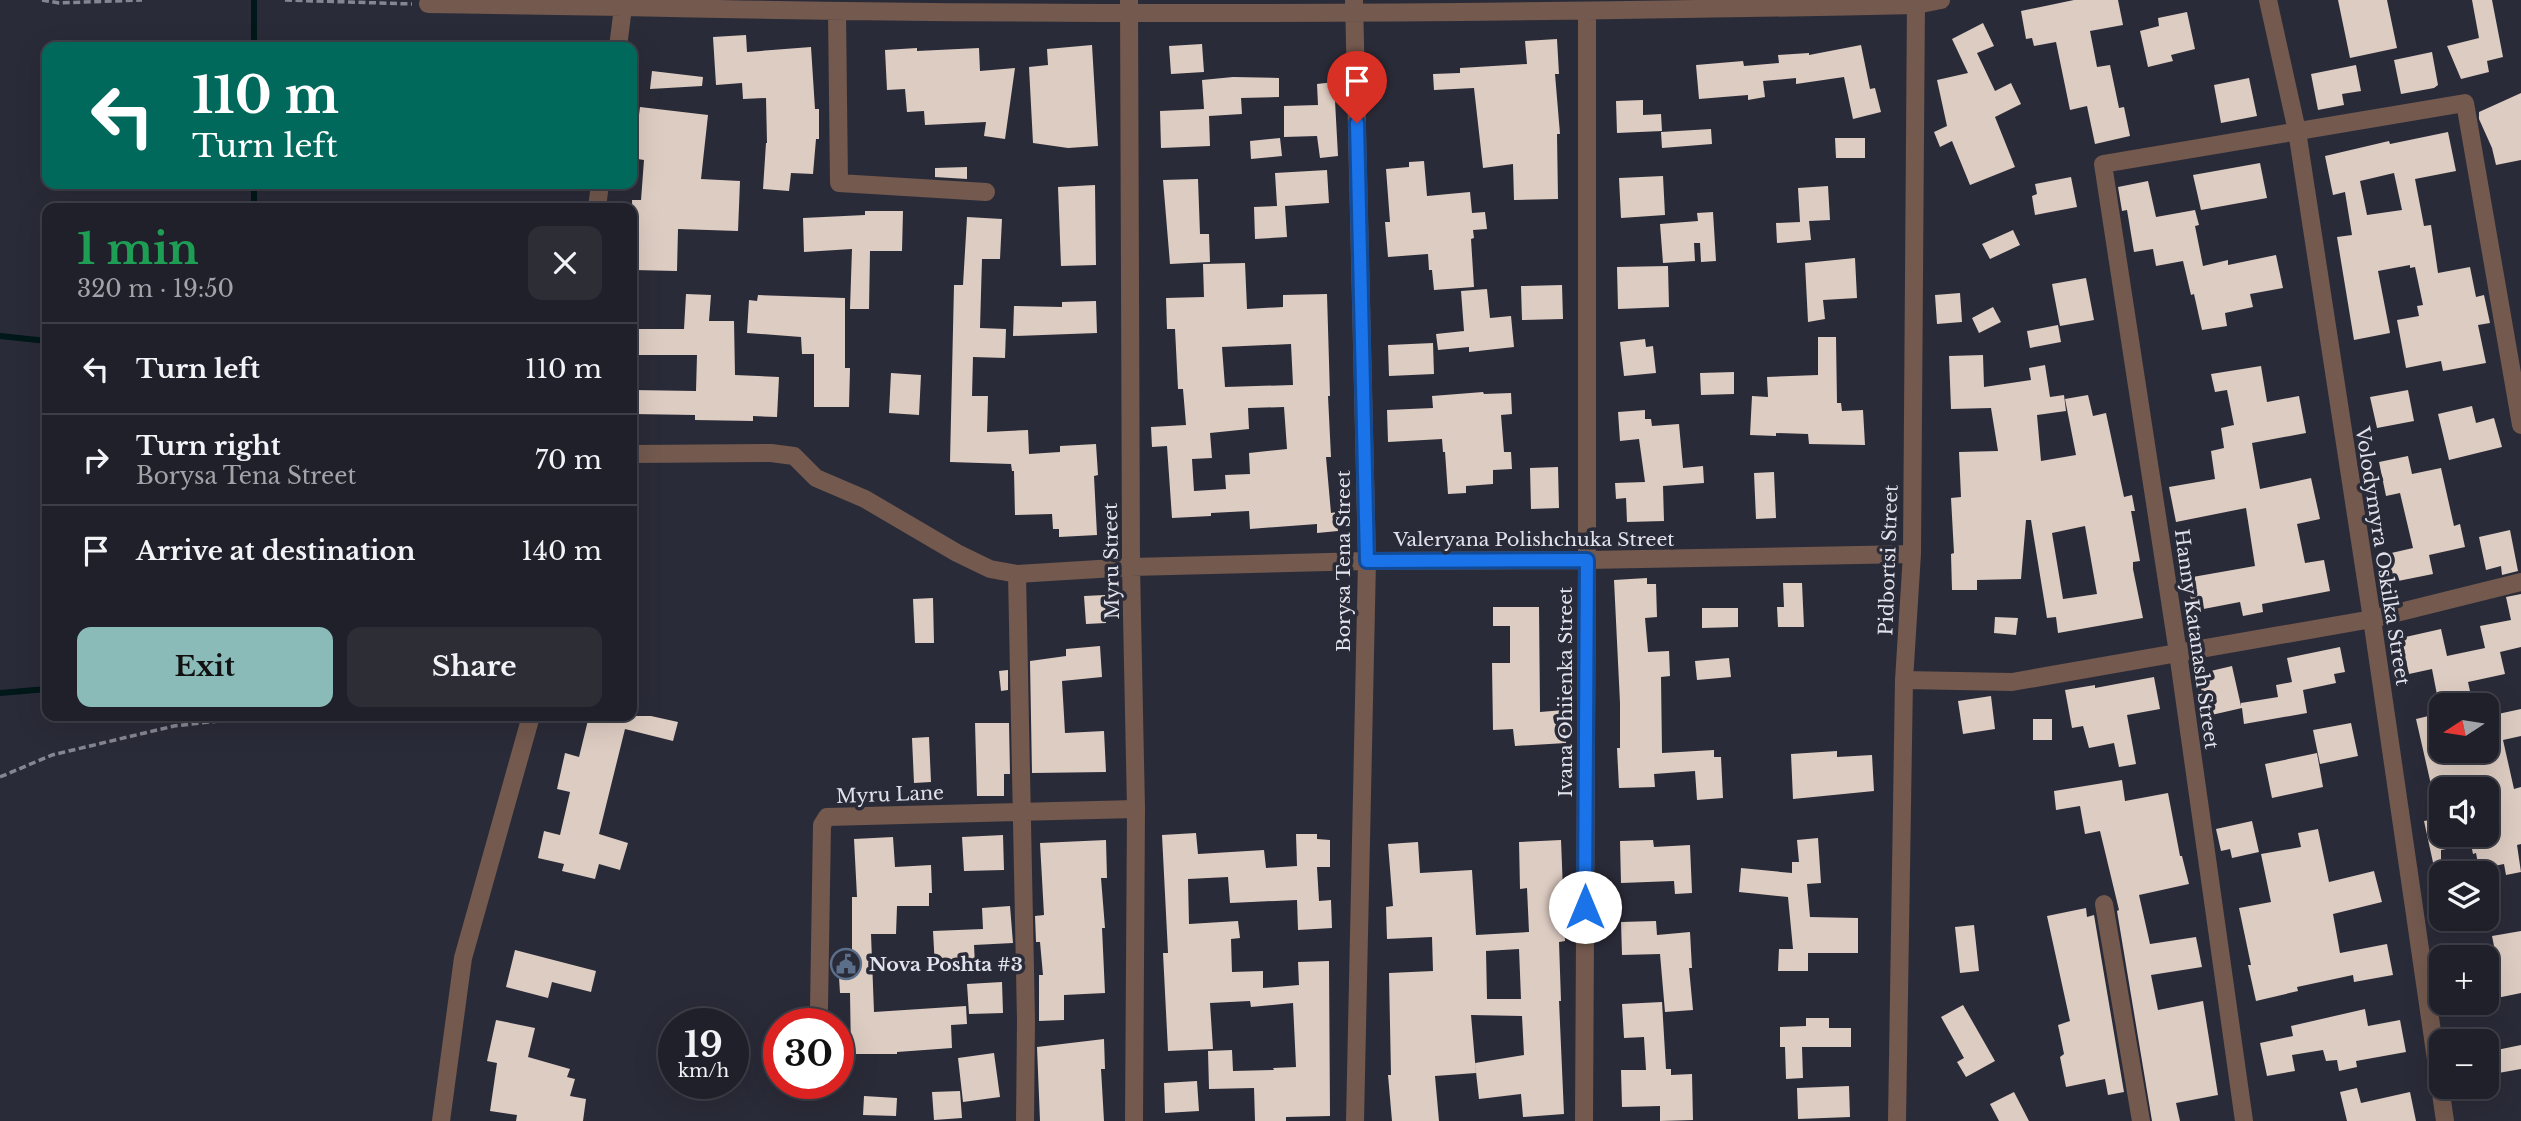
<!DOCTYPE html>
<meta charset="utf-8">
<style>
:root{--surface:#20202a;--page:#2d2d36;--text:#f1f3f6;--muted:#a2a3a8;--line:#3d3e47;--accent:#8bbbb9}
body{margin:0;font-family:"Libre Baskerville",serif;background:var(--page);color:var(--text);height:100vh;display:flex;flex-direction:column;font-size:26px;white-space:nowrap}
*{box-sizing:border-box;margin:0}
p{font-size:23px;color:var(--muted)}
.icon{flex:none;width:38px;height:38px;fill:none;stroke:currentColor;stroke-width:2;stroke-linecap:round;stroke-linejoin:round}
.map{position:relative;flex:1;overflow:hidden}
.panel{position:absolute;left:42px;top:203px;width:595px;height:518px;display:flex;flex-direction:column;background:var(--surface);border-radius:14px;box-shadow:0 7px 28px #0002,0 0 0 2px var(--line)}
.panel>*{flex:none}
.hud{position:absolute;left:42px;top:42px;width:595px;height:147px;border-radius:14px;box-shadow:0 7px 28px #0002,0 0 0 2px var(--line);background:#00695c;color:#fff;overflow:hidden}
.needle{width:46px;rotate:258deg}
.buttons{position:absolute;left:2429px;top:693px;display:grid;gap:14px}
.buttons a{display:grid;place-items:center;width:70px;height:70px;border-radius:14px;background:var(--surface);box-shadow:0 7px 28px #0002,0 0 0 2px var(--line);font-size:35px}
.speed{position:absolute;left:658px;top:1008px;display:flex;gap:14px;font-size:35px;font-weight:700;text-align:center}
.speed>*{display:grid;place-content:center;width:91px;height:91px;border-radius:50%;background:var(--surface);box-shadow:0 7px 28px #0002,0 0 0 2px var(--line);line-height:1}
.speed small{font-size:18px;font-weight:400}
.speed .limit{border:10px solid #d22;background:#fff;color:#111}
.pin{position:absolute;display:grid;place-items:center;width:60px;height:60px;color:#fff;margin:-72px -30px;border-radius:50% 50% 50% 0;rotate:-45deg;box-shadow:0 0 7px #0007}
.pin .icon{rotate:45deg}
.me{position:absolute;width:77px;margin:-38px;rotate:0deg;stroke-linejoin:round;filter:drop-shadow(0 0 5px #0008)}
.turn{display:flex;align-items:center;gap:24px;height:147px;padding:0 35px;font-size:32px}
.turn .icon{width:91px;height:91px;stroke-width:2.5}
.turn b{display:block;font-size:49px;line-height:60px}
.round{display:grid;place-items:center;flex:none;width:74px;height:74px;border-radius:14px;background:var(--page)}
.overview{display:flex;align-items:center;justify-content:space-between;height:119px;padding:0 35px}
h1{font-size:42px;font-weight:700;line-height:52px;color:#1e9e55}
.button{display:flex;gap:14px;margin-top:auto;padding:14px 35px}
.button a{flex:1;height:80px;border-radius:14px;background:var(--accent);color:#111;font-size:28px;font-weight:700;line-height:80px;text-align:center}
.button a+a{background:var(--page);color:var(--text)}
ul{padding:0;list-style:none}
li{display:flex;align-items:center;gap:21px;height:91px;padding:0 35px;border-top:2px solid var(--line)}
li div{flex:1}
li b{display:block;font-size:26px}
li em{font-style:normal}
.map>svg:first-child{display:block}
.lines{fill:none;stroke-linecap:round;stroke-linejoin:round}
.stream{stroke:#001819;stroke-width:6}
.building{fill:#ddccc2;fill-rule:evenodd}
.path{stroke:#858691;stroke-width:3.5;stroke-dasharray:7 3.5;stroke-linecap:butt}
.minor{stroke:#73594e;stroke-width:18}
.route-casing{stroke:#114b97;stroke-width:18}
.route{stroke:#1a73e8;stroke-width:12}
.labels{text-anchor:middle;stroke-width:7;stroke-linejoin:round;paint-order:stroke}
.street-label{font-size:19px;fill:#e1e2eb;stroke:#2a2b38}
.poi-label{font-size:19px;font-weight:bold;fill:#e1e2eb;stroke:#2a2b38;text-anchor:start}
</style>
<div class="map">
<svg width="2521" height="1121" viewBox="0 0 2521 1121">
<rect width="100%" height="100%" fill="#2a2b38"/>
<g class="lines">
<path class="stream" d="M254,0v47
M254,184v24
M0,336l47,5
M0,693l47,-4"/>
</g>
<path class="building" d="M2074,0h44l5,25 -33,6 7,36 13,-2 9,43 5,-1 6,29 -35,8 -8,-38 -17,4 -14,-68 -22,4 -2,-8 -6,1 -5,-28z
M2338,0h49l10,48 -47,10z
M2472,0h20l11,57 -16,4 2,11 -28,7 -14,-33 32,-8z
M2187,12l8,37 -24,6 2,6 -25,6 -8,-36 19,-5 -1,-8z
M1983,23l11,23 -17,7 18,38 16,-8 10,21 -26,13 20,50 -45,18 -18,-44 -12,6 -6,-15 13,-6 -10,-46 31,-7 -16,-34z
M746,35l1,17 64,-5 4,62h4v30h-3l-3,35 -22,-1 -2,18 -26,-2 3,-46h1l-1,-45 -23,1 -1,-16 -26,2 -3,-48z
M1557,39l2,35h-4l5,60h-3l1,65 -44,1 -1,-36 -30,4 -9,-80 -40,2 -1,-16 27,-1v-5l67,-4 -2,-23z
M1202,44l2,28 -33,2 -2,-28z
M1092,45l6,101 -30,2 -35,-5 -4,-76 19,-2 -1,-16z
M1861,45l9,44 5,-1 6,24 -28,7 -9,-42 -48,7v-6l-33,3 2,16 -17,3v-5l-49,4 -3,-34 47,-4 1,5 35,-3 -1,-8 31,-2v2z
M917,48v3l62,-3 1,23 35,-3 -10,71 -21,-3 2,-14 -61,3 -1,-14 -17,1 -2,-23 -18,1 -2,-40z
M2432,52l6,33 -4,3 -33,6 -7,-34z
M2356,65l5,26 -19,3 2,11 -26,5 -7,-36z
M652,71l51,6 -1,9 -52,3z
M1233,77l46,1v19l-38,1 1,16 -33,2 1,30 -49,2 -1,-37 44,-2 -2,-29z
M2249,78l8,38 -36,7 -7,-38z
M1334,82l4,74 -18,2 -3,-22 -33,1v-31l34,-1 -1,-21z
M2521,93v67l-25,5 -4,-17 -13,-29v-7z
M1643,100v15l18,-1 1,17 -45,2 -1,-32z
M640,107l68,8 -7,64 39,2 -2,50 -60,-2 -1,42 -43,-1 -2,-70h9l3,-40 -12,-2v-20l4,1z
M1711,129l1,15 -50,4 -1,-16z
M2448,132l8,39 -41,8 9,47 7,-1 7,48 32,-6 6,30 8,-2 6,28 -12,2 8,38 -43,8 -2,-10 -35,7 -9,-48 22,-4 -2,-10 6,-1 -8,-38 -5,1v-3l-32,6 12,62 -36,7 -17,-103 15,-2 -7,-43 -12,3 -8,-39 64,-15 1,3zM2394,173l8,37 -35,5 -7,-34z
M1280,138l2,18 -31,3 -1,-18z
M1835,138h30v20h-29z
M1424,161l3,35 43,-4 2,21 13,-1 2,17 -14,1 1,8 -3,1 3,48 -40,3 -2,-20h-3l-1,-16 -40,3 -3,-35h5l-4,-53 23,-2v-5z
M2260,163l7,35 -66,12 -8,-35z
M967,167v12l-32,-2v-9z
M1327,170l2,33 -44,3 2,31 -32,2 -1,-32 23,-1 -2,-33z
M1663,176l2,39 -44,3 -2,-40z
M2071,177l6,30 -42,8 -3,-19 5,-2 -2,-10z
M1198,179l2,55h9l1,28 -40,2 -7,-84z
M2148,181l8,36 39,-7 4,15 -4,1 8,40 25,-6v5l48,-10 7,33 -33,6 3,13 -28,6 2,13 -25,4 -8,-36 -3,1 -8,-34 -27,5 -3,-17 -19,3 -7,-42 -5,1 -4,-24z
M1095,185l1,80 -35,1 -3,-79z
M1828,186l2,34 -21,1 2,19 -34,3 -1,-20 24,-1 -2,-34z
M865,211h38l-1,40h-32l-1,58h-19l2,-60 -48,3 -1,-34 62,-3z
M1713,212l3,49 -15,1 -1,-19h-6l1,18 -32,2 -3,-39 38,-3 -1,-8z
M967,217l35,2 -2,40h-18l-2,69 26,1 -1,29 -32,-1 -1,39h16l-1,36 41,-2 1,24 31,-2v-6l36,-2 2,31 -4,1 3,59 -38,2v-8h-6l-1,-15 -37,1 -1,-44h-2l-1,-7 -61,-2 4,-177h9z
M2013,230l7,15 -30,14 -8,-15z
M1855,258l2,40 -34,2 2,19 -17,3 -3,-59z
M1245,263l2,46 36,-2v-12l44,-1 3,102h-2l3,61h-5l5,56 5,-1 2,19 -21,2v-9l-67,5 -1,-18 -38,2v3l-39,2 -5,-72 -15,1 -1,-20 35,-2 -3,-36h-5l-3,-60h-8l-1,-31 38,-1 -1,-33zM1291,344l2,41 -68,2 -3,-40zM1284,407l3,42 -38,4 1,21 -25,1 1,14 -32,2 -2,-32 20,-1 -2,-25 39,-4 -1,-21z
M1668,266l1,41 -51,2 -1,-42z
M2086,278l8,42 -34,6 -8,-42z
M1562,285l1,34 -41,1 -1,-34z
M1487,289l3,29 21,-2 3,31 -45,5v-5l-31,3 -2,-16 28,-3 -3,-40z
M1960,293l2,29 -25,2 -2,-29z
M686,294l25,1 -2,26h25l1,54 44,2 -2,40 -24,-1v5l-58,-1v-5l-63,-1v-24l64,1 1,-36h-63v-26h50z
M758,295l87,3v70h5l-1,39h-35v-53h-12l-1,-17 -54,-4 2,-33 8,1z
M1096,301l1,32 -84,3 1,-30 48,1v-5z
M1993,307l8,15 -22,11 -7,-15z
M2058,325l3,17 -31,6 -3,-17z
M1818,337h18l1,66h4l1,8 21,-1 2,35 -56,-1 -1,-10 -32,-1v3l-26,-1 2,-39 16,1 -1,-20 51,-2z
M1645,339l1,8 7,-1 3,27 -32,3 -4,-34z
M1433,343l1,31 -45,2 -1,-31z
M1983,355l1,32 47,-7 -2,-12 16,-3 5,32 14,-2 2,16 -29,4 4,46 35,-6 -11,-56 23,-4 5,21 13,-3 18,84 8,-2 3,16h-4l9,50 -7,1v7l10,49 -85,15 -2,-16 -9,1 -16,-98h-5l-5,59 -44,1v10h-25l-1,-36 3,-1 -3,-55 10,-1 -2,-45 39,-1 -7,-43 -40,1 -2,-53zM2085,526l12,68 -34,5 -11,-66z
M2261,366l6,36 32,-6 7,37 -54,10 8,46 51,-11 9,41 -23,5 8,39 19,-3 6,31 -68,13 1,8 -20,4 -3,-14 -47,9 -6,-33 68,-12 -9,-58 -70,14 -7,-35 46,-8 -4,-28 13,-3 -3,-20 13,-3 -7,-35 -12,2 -4,-18z
M1734,372v22l-33,1 -1,-22z
M891,373l30,2 -2,40 -30,-2z
M2408,390l6,31 -37,7 -7,-31z
M1483,392l1,2 27,-1 1,21 -11,1 3,37h7l1,17 -19,1v14l-27,2v7l-18,1 -3,-42h-2l-1,-13 -54,3 -1,-32 46,-2 -1,-12z
M2472,406l4,17 18,-5 8,29 -53,13 -11,-46z
M1645,410v9h6l1,7 27,-2 4,44 20,-2 1,17 -41,3 1,35 -37,1 -1,-24 -10,1 -1,-16 30,-1 -6,-43 -19,2 -2,-29z
M2408,456l4,18 29,-6 13,58 6,-2 5,23 -36,8 4,19 -40,8 -6,-28 26,-6 -13,-55 -14,3 -7,-34z
M1558,467l1,41 -28,1 -1,-41z
M1774,472l2,46 -20,1 -2,-46z
M2510,530l8,41 -16,4 -1,-9 -15,4 -7,-33z
M1647,578v6h9l1,33 -12,1 3,34 21,-1 1,25 -9,1 1,76 52,-3v7h7l2,41 -26,2 -2,-29 -41,3 1,13 -36,1 -2,-40h3v-45l-6,-123z
M1783,583h19l2,44h-26l-1,-20h7z
M2521,594v53l-21,5 5,22 -37,8 5,23h-34l-7,-36 -23,5 -8,-36 40,-9 6,27 38,-8 -5,-22 31,-6 -5,-23z
M1105,595l1,28 -20,1 -2,-28z
M933,598l1,45h-19l-2,-44z
M1493,607h46l1,105 24,-2 2,33 -51,3 -2,-17 -20,1 -1,-67h18v-37h-17z
M1702,608h36v19l-36,1z
M1995,617l23,1 -2,17 -22,-2z
M1100,646l2,31 -40,4 3,52 39,-2 2,41 -74,1 -2,-112 36,-5v-7z
M2340,647l5,25 -11,2 2,9 -33,7 4,23 -63,11 -2,-16 -35,8 -9,-42 34,-8 9,40v-3l37,-6 -2,-12 16,-3 -5,-24z
M1729,658l2,19 -34,3 -2,-19z
M1008,670v20l-7,1 -2,-20z
M2154,677l6,32 -33,6 9,49 -17,3 -5,-24 -25,5 -6,-22 -11,2 -7,-38 30,-5v3z
M1991,696l4,33 -32,5 -5,-33z
M2487,698h7l4,16 23,-5v27l-18,4 11,49 7,-2v57l-4,1 4,27 -15,3 -2,-11 -25,5 -3,-16 -3,1 -2,-10 -30,6v16l-7,1 -10,-46 17,-3v17h46v-46h-55l-16,-70 25,-6v38h46z
M589,716h62l27,6 -5,19 -48,-12 -26,105 29,9 -8,27 -21,-6 -4,15 -33,-8 2,-7 -26,-6 6,-27 16,4 10,-43 -13,-3 8,-36 14,4z
M2033,719h19v21h-19z
M975,723h34l1,51h-6v22h-27z
M2351,723l7,33 -38,8 -7,-34z
M929,737l2,45 -17,1 -2,-45z
M1837,751v6l35,-2 2,36 -81,8 -2,-45z
M2317,753l6,34 -51,11 -7,-34z
M2122,780l3,21 43,-8 12,63h2l7,28 -50,11 11,49 46,-7 6,30 -51,8 7,35 45,-9 15,94 -42,8 4,18h-28l-35,-210 2,-1 -19,-79 -15,3 -5,-28 -24,4 -2,-19z
M2252,821l7,31 -27,6 -2,-9 -9,2 -5,-22z
M2318,829l11,53 45,-11 8,31 -49,12 7,39 47,-9 6,31 -39,7 -1,-7 -56,12 1,4 -42,10 -8,-36h3l-12,-57 32,-6 -10,-48 40,-7 -3,-14z
M1196,833l2,21 66,-4 2,18 31,-2 -1,-32h21v5l13,1v27h-13l2,34 12,-1 1,28 -34,2 -1,-30 -67,3 -2,-26 -40,2 1,45 49,-3 2,17 -9,1 1,33 31,-1v17l36,-3 -1,-23 31,-1 1,155 -44,1v4h-31l-1,-33 -45,1 -1,-38 24,-1 1,21 41,-1 -1,-2 23,-1 -3,-64 -42,4 -1,-6 -40,2 3,46 -45,2 -5,-98h5l-6,-118z
M1003,835l1,35 -40,1 -2,-34z
M893,837l2,30 36,-2 1,28h-3v13h-32l-1,28h-25l3,78 92,-6 1,18 -16,1 1,23 -55,4v2h-46l-1,-61h-10l-2,-32 14,-1v-63h5l-3,-58z
M1818,838l3,45 -14,1 3,33 48,1v35h-50v18h-30l1,-22h14l-5,-52 -49,-5 2,-24 51,5v-11h7l-2,-22z
M1106,840l1,38h-6l4,50h-3l3,65 -41,2v25l-25,1v-46h4l-3,-33h-4l-1,-26 9,-1 -4,-72z
M1561,840l4,101 -6,1 2,59h-2l5,113 -41,3 -2,-23 -42,5 -4,-36 49,-8 -2,-39 -51,-1 5,58 -41,3 4,45h-47l-4,-46h3l-2,-102 44,-2 -1,-34 -45,2 -1,-32 7,-1 -5,-62 30,-2 2,31 52,-3 4,65 53,-3 -2,-44 -7,1 -1,-47zM1519,949l2,50h-34l-1,-48z
M1653,840l1,7 36,-2 2,48 -17,1 -1,-13 -53,2 -1,-42z
M1010,906l3,37 -39,2 1,20 -40,2 -2,-36 50,-2 -1,-21z
M2086,908l1,9 7,-2 30,177 -16,3 -3,-16 -39,8 -6,-30 4,-3 -6,-29 12,-4 -23,-105z
M1656,921l1,14 33,-3 2,36h-3l4,42 -28,2 -5,-58 -38,1 -1,-33z
M1974,925l5,46 -19,2 -5,-46z
M2521,931v62l-34,7v-21l13,-3 -8,-40z
M515,950l81,21 -5,21 -39,-10 -4,16 -42,-11z
M1002,982l1,31 -34,1 -2,-30z
M1662,1002l4,67h5v6l21,-1 1,46 -33,1v-15l-38,1 -1,-37h25l-2,-33 -20,1 -2,-34z
M1963,1005l32,56 -29,16 -9,-15 7,-4 -23,-41z
M2365,1009l3,17 32,-6 6,32 -50,9 1,6 -18,4 -2,-11 -11,1 -3,-11 -31,5 3,16 -28,5 -7,-33 33,-7 -2,-10z
M1806,1018h23v10h22v19h-49l1,31 -17,1 -1,-32h-5v-20l26,-1z
M496,1020l39,8 -7,29 42,12 -3,8 8,2 -5,17 16,3 -3,22h-67l1,-6 -27,-4 7,-48 -10,-2z
M1104,1039l1,30h-4l3,52h-64l-3,-74z
M2521,1045v24l-34,6v-23z
M994,1053l6,44 -37,5 -5,-44z
M1197,1081l2,30 -34,2 -1,-30z
M1849,1086l1,31 -52,2 -1,-31z
M2357,1088l4,15 49,-11 6,29h-69l-7,-29z
M960,1091l2,27 -28,2 -2,-28z
M2014,1092l15,29h-30l-9,-17z
M864,1096l33,2 -1,18 -33,-1z"/>
<g class="lines">
<path class="path" d="M42,0l17,3 83,-3
M285,0l127,4
M0,777l52,-22 122,-29 80,-9 73,-1"/>
<path class="minor" d="M1129,0l2,567 5,242 -2,312
M1354,0l13,561 -12,560
M2268,0l29,131 75,488 73,502
M428,4l195,3
M837,12l2,171 147,9
M618,47l5,-40c431,10 862,7 1293,-2l25,-5
M597,208l3,-24
M632,454l139,-1 23,3 22,22 49,21 92,54 33,16 27,5 114,-7 236,-6 220,-1 325,-6
M1017,574l9,446 -1,101
M1904,680l108,2 360,-63 149,-37
M2104,904l37,217
M819,1008l3,-183 5,-8 309,-8
M441,1121l22,-163 68,-242
M1584,1121l3,-561v-548
M1897,1121l7,-441 8,-126 4,-554
M2244,1121l-66,-468 -75,-489 362,-61 56,322"/>
</g>
<g class="lines">
<g class="route-casing">
<path id="route" d="M1357,123l10,438 220,-1 -2,347"/>
</g>
<use href="#route" class="route"/>
</g>
<defs>
<g id="civic-ring" transform="scale(1.575)"><circle r="9.5" fill="#2a2b38" stroke="#5c6f8a" stroke-width="1.5"/><path d="M-.6-6.5H3V-4.5H.6V-3L4-1V1h2V6H-6V1h2V-1L-.6-3ZM-1.2 2.5V6h2.4V2.5Z" fill="#5c6f8a"/></g>
</defs>
<g fill-rule="evenodd">
<use href="#civic-ring" x="846" y="964"/>
</g>
<g class="labels">
<g class="street-label">
<text x="1534" y="546">Valeryana Polishchuka Street</text>
<text transform="translate(2383 556) rotate(81)" y="7">Volodymyra Oskilka Street</text>
<text transform="translate(1888 560) rotate(-88)" y="7">Pidbortsi Street</text>
<text transform="translate(1111 561) rotate(-91)" y="7">Myru Street</text>
<text transform="translate(1343 561) rotate(-90)" y="7">Borysa Tena Street</text>
<text transform="translate(2197 639) rotate(82)" y="7">Hanny Katanash Street</text>
<text transform="translate(1565 692) rotate(-90)" y="7">Ivana Ohiienka Street</text>
<text transform="translate(890 794) rotate(-2)" y="7">Myru Lane</text>
</g>
<g class="poi-label">
<text x="869" y="971">Nova Poshta #3</text>
</g>
</g>
</svg>
<div class="buttons">
<a><svg class="needle" viewBox="-14 -14 28 28"><path d="M0-13l5 13h-10z" fill="#e53935"/><path d="M0 13l5-13h-10z" fill="#a2a3a8"/></svg></a>
<a><svg class="icon" aria-label="sound" viewBox="0 0 24 24"><path d="M4 9h4l5-4v14l-5-4H4zM17 9q2 3 0 6"/></svg></a>
<a><svg class="icon" aria-label="layers" viewBox="0 0 24 24"><path d="M12 4l9 5-9 5-9-5zM3 14l9 5 9-5"/></svg></a>
<a>+</a>
<a>−</a>
</div>
<div class="speed"><div>19<small>km/h</small></div><div class="limit">30</div></div>
<div class="pin" style="left:1357px;top:123px;background:#d93025"><svg class="icon" aria-label="arrive" viewBox="0 0 24 24"><path d="M6 21V4h12l-3 4 3 4H6"/></svg></div>
<svg class="me" style="left:1585px;top:907px" viewBox="-20 -20 40 40"><circle r="19" fill="#fff"/><path d="M0-13L10 11 0 6-10 11z" fill="#1a73e8"/></svg>
<div class="hud">
<div class="turn"><svg class="icon" aria-label="left" viewBox="0 0 24 24"><path d="M17 20v-9H6M10 6l-5 5 5 5"/></svg><div><b>110 m</b>Turn left</div></div>
</div>
<section class="panel">
<div class="overview"><div><h1>1 min</h1><p>320 m · 19:50</p></div><a class="round"><svg class="icon" aria-label="close" viewBox="0 0 24 24"><path d="M6 6l12 12M18 6L6 18"/></svg></a></div>
<ul>
<li><svg class="icon" aria-label="left" viewBox="0 0 24 24"><path d="M17 20v-9H6M10 6l-5 5 5 5"/></svg><div><b>Turn left</b></div><em>110 m</em></li>
<li><svg class="icon" aria-label="right" viewBox="0 0 24 24"><path d="M7 20v-9h11M14 6l5 5-5 5"/></svg><div><b>Turn right</b><p>Borysa Tena Street</p></div><em>70 m</em></li>
<li><svg class="icon" aria-label="arrive" viewBox="0 0 24 24"><path d="M6 21V4h12l-3 4 3 4H6"/></svg><div><b>Arrive at destination</b></div><em>140 m</em></li>
</ul>
<div class="button"><a>Exit</a><a>Share</a></div>
</section>
</div>
